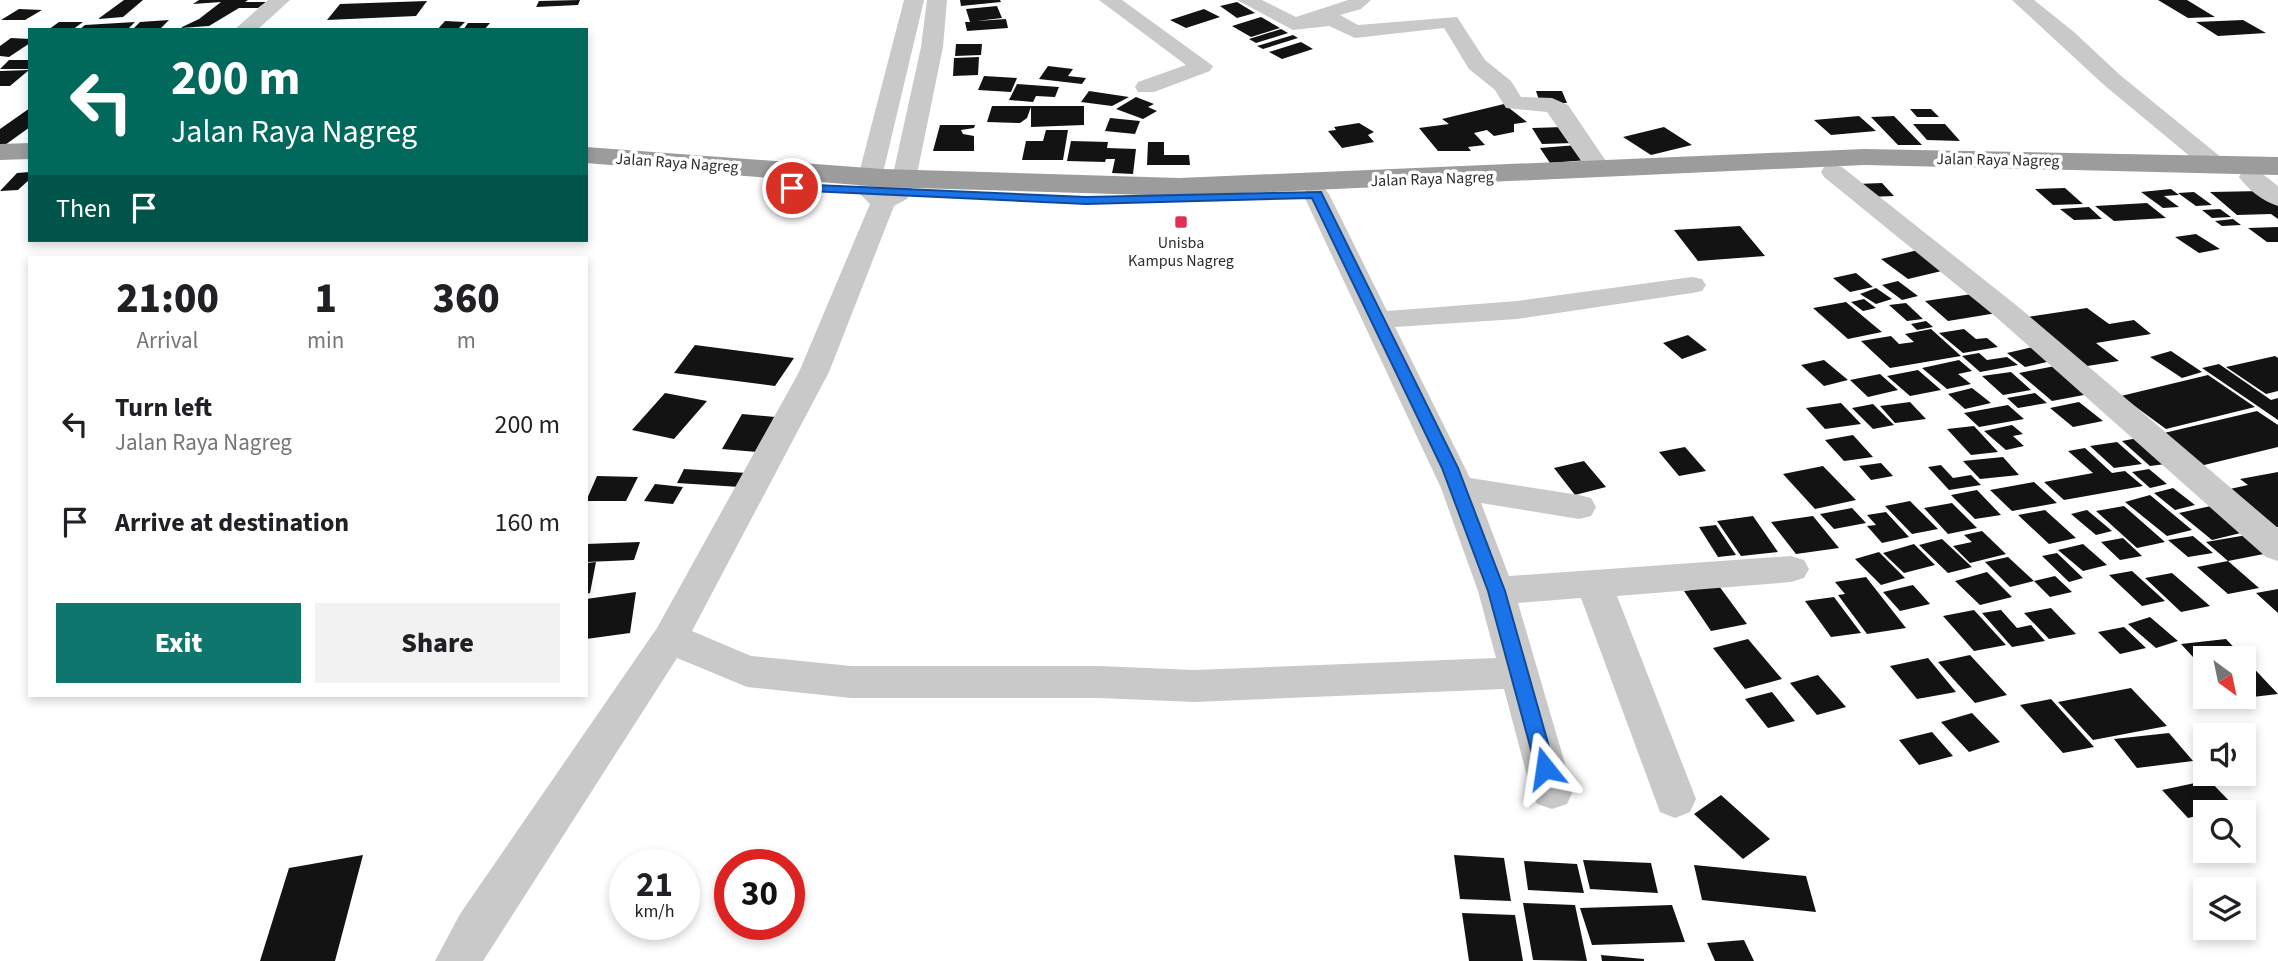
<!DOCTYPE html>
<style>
:root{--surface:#fff;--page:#f2f2f2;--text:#202124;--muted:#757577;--accent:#0f766e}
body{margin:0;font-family:"Source Sans 3",sans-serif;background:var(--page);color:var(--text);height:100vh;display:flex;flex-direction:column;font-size:26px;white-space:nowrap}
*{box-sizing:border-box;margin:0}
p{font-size:23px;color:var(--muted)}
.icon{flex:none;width:38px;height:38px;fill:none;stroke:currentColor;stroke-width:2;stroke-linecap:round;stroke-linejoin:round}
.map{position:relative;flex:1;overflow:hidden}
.panel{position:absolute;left:28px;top:256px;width:560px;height:441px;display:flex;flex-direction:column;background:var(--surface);border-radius:0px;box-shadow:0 4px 10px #0003}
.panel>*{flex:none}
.hud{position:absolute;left:28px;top:28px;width:560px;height:214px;border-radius:0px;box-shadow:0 4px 10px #0003;background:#00695c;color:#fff;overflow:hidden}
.needle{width:46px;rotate:147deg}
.buttons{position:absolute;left:2193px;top:646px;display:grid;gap:14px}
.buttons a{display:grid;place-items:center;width:63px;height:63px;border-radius:0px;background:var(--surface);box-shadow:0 4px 10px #0003;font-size:35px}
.speed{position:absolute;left:609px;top:849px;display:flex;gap:14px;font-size:35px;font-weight:700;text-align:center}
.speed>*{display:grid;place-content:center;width:91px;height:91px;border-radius:50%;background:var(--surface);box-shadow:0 4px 10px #0003;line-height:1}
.speed small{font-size:18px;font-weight:400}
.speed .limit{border:10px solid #d22;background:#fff;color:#111}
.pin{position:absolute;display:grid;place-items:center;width:60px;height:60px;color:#fff;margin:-30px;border:4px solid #fff;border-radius:50%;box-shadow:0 2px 7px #0007}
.me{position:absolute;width:77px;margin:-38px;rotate:345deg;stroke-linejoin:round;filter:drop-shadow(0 0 5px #0008)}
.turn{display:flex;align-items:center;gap:24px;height:147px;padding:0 28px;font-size:32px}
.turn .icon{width:91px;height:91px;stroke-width:2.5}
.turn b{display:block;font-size:49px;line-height:60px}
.then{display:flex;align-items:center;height:66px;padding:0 28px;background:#0003;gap:14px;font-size:26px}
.eta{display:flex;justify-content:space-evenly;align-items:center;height:119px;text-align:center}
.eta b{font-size:42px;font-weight:800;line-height:49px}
.action{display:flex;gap:14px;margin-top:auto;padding:14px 28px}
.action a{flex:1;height:80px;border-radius:0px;background:var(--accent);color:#fff;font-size:28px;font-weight:800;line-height:80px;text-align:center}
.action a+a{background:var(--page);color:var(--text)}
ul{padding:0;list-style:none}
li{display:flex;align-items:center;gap:21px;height:98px;padding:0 28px}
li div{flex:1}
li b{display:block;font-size:26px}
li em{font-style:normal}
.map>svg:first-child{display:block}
.building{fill:#131313}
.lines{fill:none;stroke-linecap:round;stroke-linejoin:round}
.minor{fill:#c9c9c9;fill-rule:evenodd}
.trunk{fill:#9c9c9c;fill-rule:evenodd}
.route{fill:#1a73e8;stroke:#114b97;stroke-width:2}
.poi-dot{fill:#e12f55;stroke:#fff;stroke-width:2.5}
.labels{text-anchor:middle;stroke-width:7;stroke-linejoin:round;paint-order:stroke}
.far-street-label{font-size:16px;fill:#2c2c2c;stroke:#fff}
.far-poi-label{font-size:16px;fill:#2c2c2c;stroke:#fff}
</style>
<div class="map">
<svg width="2278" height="961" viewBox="0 0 2278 961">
<rect width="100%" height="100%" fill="#fff"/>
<path class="building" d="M124,0h19l-20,17 -25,2z
M199,0h49l-3,2h21l-8,6h-19l-30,18 -29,2 19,-9 22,-17 -28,2z
M580,0l-2,5 -42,2 3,-6z
M960,0h40l1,2 -40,4z
M2158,0h29l28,17 -27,1z
M427,1l-11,15 -89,4 13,-16z
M1237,2l18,11 -18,5 -17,-12z
M997,6l5,12 -25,3 29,-2 2,9 -41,3 -2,-9h5l-4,-13z
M19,9l23,1 -17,10h-24z
M1204,9l16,8 -34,11 -16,-8z
M1261,17l19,11 -29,9 -19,-11z
M169,20l-10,10h-27l8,-8z
M2243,20l23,13 -48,3 -22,-14z
M445,21l20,1 -8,8h-20z
M59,22h24l-11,8h-24z
M135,22l-8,8h-48l6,-5z
M468,23h22l-6,7h-21z
M1281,29l7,4 -32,10 -7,-4z
M1293,35l5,3 -35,11 -6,-3z
M11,38l19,1v4l-21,14 -9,-1v-10z
M1301,42l12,7 -31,10 -13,-7z
M956,44h26l-1,11 -26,1z
M979,57l-1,18 -25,1 1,-18z
M9,60h21v9h-30z
M1048,66l25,3 -5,7 18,2 -4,6 -43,-5z
M29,70l-19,16h-10v-15z
M984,76l33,2 -6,14 -33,-2z
M1017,84l42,3 -4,10 -19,-1 -3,6 -24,-2z
M1089,91l40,6 -17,9 -31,-4z
M1536,91h26l5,12h-27z
M1136,97l18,7 -6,3 9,4 -14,8 -27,-10z
M1504,104l23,18 -13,2v8l-20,4 -7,-6 -13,3 11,12 -17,2 3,4h-33l-19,-23 30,-4 -7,-5z
M992,106h92v19l-53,2v-20l-4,11 -7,5 -33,-1z
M30,108v19l-25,18h-5v-16z
M1910,109h21l8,8h-22z
M1859,116l17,15 -45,4 -17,-15z
M1894,116l28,29h-24l-27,-28z
M1110,118l30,3 -5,13 -30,-3z
M1359,123l15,9 -6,3 6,7 -32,6 -14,-17 8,-1 -2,-3z
M1913,124h32l15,17 -33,-1z
M940,125h35l-1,3 -13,2 2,4 11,2v15h-41z
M1564,127l10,16 -32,1 -10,-16z
M1664,127l28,18 -41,10 -28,-18z
M1046,130h22l-5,30h-41l4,-19h17z
M1071,141l37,1 -1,6 29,1 -3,25 -21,-1 3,-14h-9l-1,3 -38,-1z
M1148,142h16v13h25l1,10h-43z
M1577,145l11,15 -38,3 -10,-15z
M30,172v7l-12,11 -18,1 17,-18z
M1882,183l12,13 -25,1 -12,-13z
M2065,188l18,16 -30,1 -18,-16z
M2171,189l8,6 -15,1 15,11 -16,1 -22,-16z
M2263,191l15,11v17l-7,-5 -34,1 -27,-23z
M2194,192l18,13 -16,1 -18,-13z
M2147,203l19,15 -52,3 -19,-15z
M2089,207l13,12 -28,1 -14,-11z
M2220,209l11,8 -19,1 -10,-8z
M2233,219l8,6 -19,1 -7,-5z
M1740,226l25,30 -67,5 -24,-31z
M2278,227v15h-11l-19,-14z
M2196,234l24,15 -21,4 -24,-16z
M1918,250l28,20 -38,9 -27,-20z
M1856,273l17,14 -23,5 -17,-14z
M1898,281l20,15 -16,4 -20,-15z
M1876,288l16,11 -16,5 -16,-10z
M1979,293l24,19 -55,9 -23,-20z
M1864,299l12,9 -13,3 -12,-9z
M1846,302l25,21 11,9 -34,7 -35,-31z
M1906,303l17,16 -16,2 -18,-16z
M2087,308l22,16 25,-4 17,14 -55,9 23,18 -38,6 -61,-49z
M1926,321l7,6 -16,3 -6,-6z
M1931,329l30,27 -71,12 -29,-27 30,-5 8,8 15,-2 -9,-8z
M1964,329l12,10 11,-1 11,9 -35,6 -24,-20z
M1688,335l19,15 -25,9 -19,-16z
M695,345l99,13 -19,28 -101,-13z
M2033,347l18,14 -26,6 -18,-14z
M2171,351l31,21 -20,6 -32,-21z
M1979,353l8,7 20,-3 11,8 -38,7 -18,-16z
M2275,356l3,2v33l-12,3 -40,-27z
M1824,360l24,20 -24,6 -23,-21z
M1959,360l13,11 -14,3 13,10 -24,5 -25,-21z
M2219,364l52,36 7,-2v22l-76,-52z
M2055,366l34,28 -37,7 -33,-28z
M1918,370l23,20 -31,6 -23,-20z
M2011,372l20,18 -28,5 -21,-19z
M1880,374l18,16 -30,7 -18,-17z
M2208,375l47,32 -89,22 -45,-33z
M1972,388l19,15 -26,6 -17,-15z
M665,393l42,8 -33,38 -42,-9z
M2035,393l12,10 -29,5 -11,-10z
M1910,402l16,17 -31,4 -15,-17z
M2079,402l24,19 -30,6 -23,-19z
M1841,403l20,21 -36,5 -19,-21z
M1873,404l21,21 -21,4 -21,-21z
M2008,405l16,14 -45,8 -15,-14z
M2257,411l21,14v22l-82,20 -32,-34z
M742,414l33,3 -18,35 -35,-3z
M2012,425l11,9 -10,2 11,10 -18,4 -22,-19z
M1974,426l24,26 -27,3 -24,-26z
M1853,435l20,22 -29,4 -19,-21z
M2143,437l30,26 -23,3 -28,-25z
M2117,442l25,22 -28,4 -24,-22z
M1685,447l21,24 -27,5 -20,-24z
M2085,448l27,25 13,-2 18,15 -79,14 -20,-18 49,-9 -25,-22z
M2003,457l16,18 -39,4 -17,-18z
M1584,461l22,26 -31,8 -21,-27z
M1881,463l12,13 -22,4 -12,-14z
M1941,465l12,13 18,-3 10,10 -32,5 -21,-23z
M1823,466l33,34 -41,9 -32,-35z
M684,469l63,4 -7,14 -63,-4z
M2149,469l18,15 -17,4 -18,-16z
M2278,472v55l-15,3 -47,-38 32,-7 -8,-6z
M597,476l41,1 -12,24h-40z
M2034,482l23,21 -45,8 -22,-21z
M655,484l28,3 -10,17 -29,-3z
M2173,488l22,17 -20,5 -21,-17z
M1977,490l24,25 -26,4 -24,-24z
M2150,495l42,35 -25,6 -42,-34z
M1910,501l28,28 -26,5 -27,-28z
M1952,503l25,25 -29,6 -24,-26z
M2220,504l33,26 -41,10 -33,-27z
M2124,506l41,36 -28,6 -41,-37z
M1852,508l14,15 -32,6 -14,-15z
M2045,510l31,28 -27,6 -31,-29z
M2087,510l25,21 -16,4 -25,-21z
M1886,512l23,25 -27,6 -15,-17 9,-1 -9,-10z
M1753,516l25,36 -37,4 -24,-35z
M1813,516l26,32 -43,6 -25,-32z
M1716,525l20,30 -18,2 -19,-30z
M1982,531l24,23 -36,9 -17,-17 19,-4 -8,-7z
M2247,535l22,18 -41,8 -22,-19z
M2193,536l20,17 -25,4 -20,-17z
M2123,538l19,18 -22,4 -19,-18z
M1942,539l30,28 -24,6 -29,-28z
M640,542l-6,18 -48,2v-18z
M1914,544l21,21 -31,8 -21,-20z
M2083,544l24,21 -24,6 -25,-21z
M1879,552l26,26 -24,7 -26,-26z
M2057,553l26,25 -14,4 -27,-26z
M2008,557l26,24 -24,6 -25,-25z
M2228,561l31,27 -31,6 -31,-27z
M596,562l-6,31 -4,1v-31z
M2132,571l33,30 -23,5 -33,-31z
M1987,572l25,25 -32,8 -25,-24z
M2172,573l38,33 -29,6 -36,-34z
M2055,576l17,16 -22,5 -16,-16z
M1866,577l40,51 -39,6 -29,-39 7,-1 -10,-12z
M1913,585l17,19 -30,7 -17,-19z
M1719,586l28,38 -36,7 -27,-40z
M2278,589v24l-22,-20z
M636,592l-6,41 -44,6v-40z
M1834,597l27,36 -30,4 -26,-36z
M2051,608l25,26 -27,5 -25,-26z
M1974,610l32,35 -32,6 -31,-35z
M2001,610l16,18 14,-3 14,16 -33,6 -30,-34z
M2150,617l28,24 -22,7 -28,-24z
M2124,627l22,21 -26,6 -22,-22z
M1748,639l34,40 -37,10 -32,-41z
M2226,639l18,19 34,36 -34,4v-40h-39v12l-24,-26z
M1970,655l37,40 -32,8 -37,-41z
M1928,658l28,34 -39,7 -27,-33z
M1818,675l28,32 -29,8 -27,-32z
M2131,688l36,38 -74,14 -35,-38z
M1772,692l23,29 -27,7 -23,-29z
M2051,699l43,48 -31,6 -43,-48z
M1972,713l28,29 -31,10 -28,-30z
M1932,732l21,24 -34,9 -20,-25z
M2169,733l24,28 -56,7 -23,-29z
M2209,780l26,27 -47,11 -26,-28z
M1721,795l49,44 -27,20 -49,-45z
M363,855l-28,106h-75l29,-93z
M1454,855l50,3 7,43 -51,-2z
M1583,860l68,3 7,30 -68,-4z
M1524,861l53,3 7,29 -56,-3z
M1694,865l112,11 10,36 -114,-12z
M1523,903l52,2 12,56 -54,-1z
M1672,905l13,37 -93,3 -12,-37z
M1462,913l53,2 8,46h-54z
M1744,940l10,21h-39l-8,-18z
M1601,955l43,4v2h-42z"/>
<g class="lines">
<path class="minor" d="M268,0h22l-33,30h-23z
M904,0h20l-42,177 3,14 7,-12 29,-132 6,-47h20l-4,47 -27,132 -9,20 -13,7 -65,166 -137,259 59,25 100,10h248l95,4 302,-12 -18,-67 -37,-103 -138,-294 4,-5h18l4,5 58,117 130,-10 175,-24 10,2 4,6 -4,6 -10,2 -175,26 -122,8 75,151 109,17 12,3 5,9 -5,9 -12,3 -98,-16 28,73 282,-20 13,4 5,9 -5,9 -13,4 -174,14 79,203 -6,13 -15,6 -15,-6 -79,-214 -63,5 55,188 -6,13 -15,5 -15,-5 -6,-13 -27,-102 -310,13 -95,-4h-248l-104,-11 -70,-29 -194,303h-48l25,-47 197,-286 142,-256 71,-168 -11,-11 -1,-16z
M1099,0h23l91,66 -3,5 -56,21h-16l-3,-5 3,-5 48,-17z
M1237,0h25l34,17 52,-17h23l-10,9 -21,6 18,10 99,-8 28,43 26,21 10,16 31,1 16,7 44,65 -3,5h-18l-44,-63 -41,-4 -11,-18 -26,-21 -25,-41 -89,10 -26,-12 -36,4z
M2012,0h22l40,32 46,43 102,83 3,5 -3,5h-18l-100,-83z
M1833,165l9,2 174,138 262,223v33l-12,-4 -270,-240 -172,-140 -3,-5 3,-5z
M2251,170l9,2 18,14v20c-14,-4 -31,-17 -39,-29l3,-5z"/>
<path class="trunk" d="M30,143v16l-30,1v-16z
M586,147l296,22 297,9 685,-29 414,8v18l-414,-10 -685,31 -297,-9 -296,-24z"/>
</g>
<path class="route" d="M792,184l294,13 235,-5 137,276 47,123 50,177 -3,6 -7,2 -7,-2 -2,-6 -48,-177 -46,-123 -130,-270 -226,6 -298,-14 -2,-2z"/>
<rect class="poi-dot" x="1174" y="215" width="14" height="14" rx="3.5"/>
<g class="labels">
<g class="far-street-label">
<text transform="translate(1998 159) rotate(1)" y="6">Jalan Raya Nagreg</text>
<text transform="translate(677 162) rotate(4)" y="6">Jalan Raya Nagreg</text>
<text transform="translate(1432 178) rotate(-2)" y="6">Jalan Raya Nagreg</text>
</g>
<g class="far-poi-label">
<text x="1181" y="248">Unisba<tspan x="1181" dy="18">Kampus Nagreg</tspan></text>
</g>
</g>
</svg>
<div class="buttons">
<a><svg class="needle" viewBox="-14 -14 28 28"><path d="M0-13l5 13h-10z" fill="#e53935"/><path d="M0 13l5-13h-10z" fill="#757577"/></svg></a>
<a><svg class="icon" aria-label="sound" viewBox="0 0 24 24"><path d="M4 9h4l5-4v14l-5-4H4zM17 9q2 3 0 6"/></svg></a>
<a><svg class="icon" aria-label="search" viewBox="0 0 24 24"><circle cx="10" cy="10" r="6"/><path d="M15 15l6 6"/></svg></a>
<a><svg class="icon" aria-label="layers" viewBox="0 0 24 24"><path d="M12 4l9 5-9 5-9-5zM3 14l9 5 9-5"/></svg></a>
</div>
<div class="speed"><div>21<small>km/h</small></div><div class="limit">30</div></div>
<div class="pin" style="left:792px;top:188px;background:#d93025"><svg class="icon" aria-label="arrive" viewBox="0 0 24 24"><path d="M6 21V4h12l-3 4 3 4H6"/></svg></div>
<svg class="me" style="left:1545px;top:768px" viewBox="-20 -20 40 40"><path d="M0-17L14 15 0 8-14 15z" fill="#1a73e8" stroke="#fff" stroke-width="4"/></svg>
<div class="hud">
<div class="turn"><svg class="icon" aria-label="left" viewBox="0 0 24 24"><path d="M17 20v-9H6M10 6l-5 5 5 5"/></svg><div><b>200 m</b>Jalan Raya Nagreg</div></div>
<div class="then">Then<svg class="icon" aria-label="arrive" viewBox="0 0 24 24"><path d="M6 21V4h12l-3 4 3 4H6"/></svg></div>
</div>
<section class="panel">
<div class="eta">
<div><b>21:00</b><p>Arrival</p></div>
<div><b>1</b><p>min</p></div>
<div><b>360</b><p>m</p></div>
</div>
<ul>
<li><svg class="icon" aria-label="left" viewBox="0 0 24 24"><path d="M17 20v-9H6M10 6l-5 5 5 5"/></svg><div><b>Turn left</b><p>Jalan Raya Nagreg</p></div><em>200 m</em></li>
<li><svg class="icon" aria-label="arrive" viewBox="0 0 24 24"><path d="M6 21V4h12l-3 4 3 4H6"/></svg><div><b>Arrive at destination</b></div><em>160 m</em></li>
</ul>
<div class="action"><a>Exit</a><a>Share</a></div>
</section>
</div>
